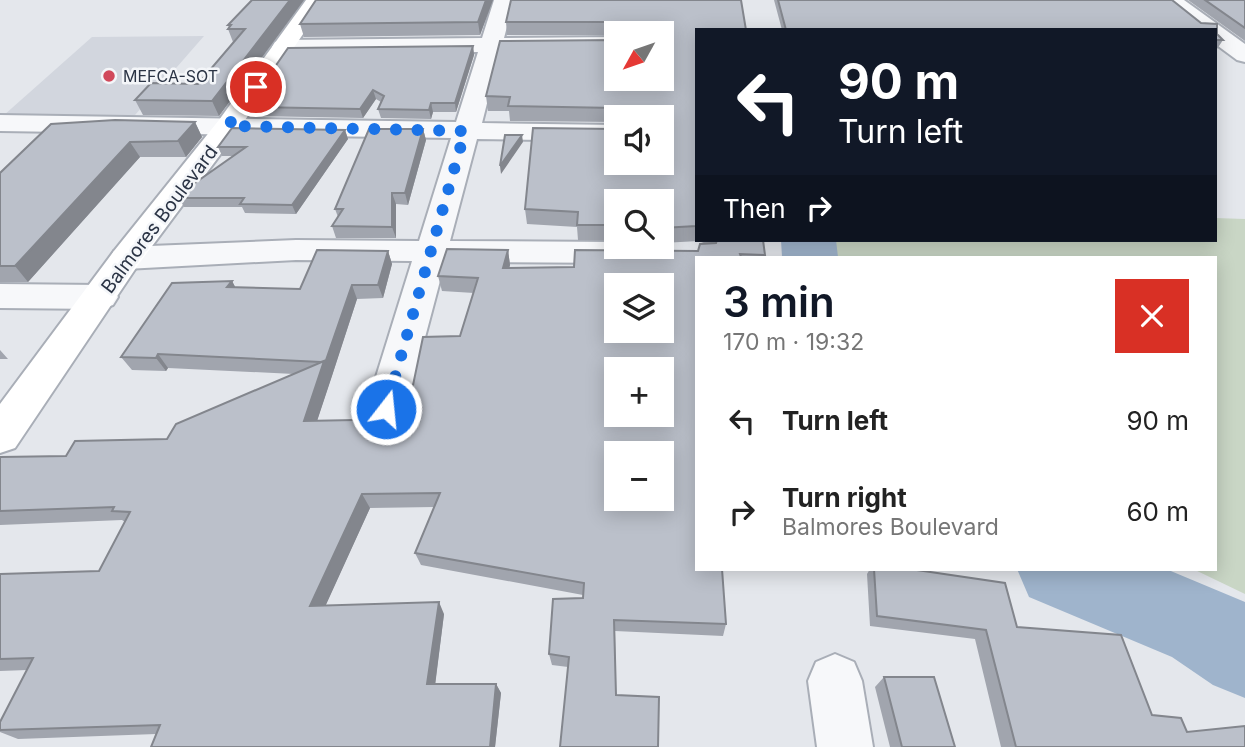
<!DOCTYPE html>
<meta charset="utf-8">
<style>
:root{--surface:#fff;--page:#f6f6f6;--text:#222;--muted:#767676;--accent:#111827}
body{margin:0;font-family:Inter,sans-serif;background:var(--page);color:var(--text);height:100vh;display:flex;flex-direction:column;font-size:26px;white-space:nowrap}
*{box-sizing:border-box;margin:0}
p{font-size:23px;color:var(--muted)}
.icon{flex:none;width:38px;height:38px;fill:none;stroke:currentColor;stroke-width:2;stroke-linecap:round;stroke-linejoin:round}
.map{position:relative;flex:1;overflow:hidden}
.panel{position:absolute;left:695px;top:256px;width:522px;height:315px;display:flex;flex-direction:column;background:var(--surface);border-radius:0px;box-shadow:0 4px 18px #0003}
.panel>*{flex:none}
.hud{position:absolute;left:695px;top:28px;width:522px;height:214px;border-radius:0px;box-shadow:0 4px 18px #0003;background:#111827;color:#fff;overflow:hidden}
.needle{width:46px;rotate:230deg}
.tools{position:absolute;left:604px;top:21px;display:grid;gap:14px}
.tools a{display:grid;place-items:center;width:70px;height:70px;border-radius:0px;background:var(--surface);box-shadow:0 4px 18px #0003;font-size:35px}
.pin{position:absolute;display:grid;place-items:center;width:60px;height:60px;color:#fff;margin:-30px;border:4px solid #fff;border-radius:50%;box-shadow:0 2px 7px #0007}
.me{position:absolute;width:77px;margin:-38px;rotate:16deg;stroke-linejoin:round;filter:drop-shadow(0 0 5px #0008)}
.turn{display:flex;align-items:center;gap:24px;height:147px;padding:0 28px;font-size:32px}
.turn .icon{width:91px;height:91px;stroke-width:2.5}
.turn b{display:block;font-size:49px;line-height:60px}
.then{display:flex;align-items:center;height:66px;padding:0 28px;background:#0003;gap:14px;font-size:26px}
.round{display:grid;place-items:center;flex:none;width:74px;height:74px;border-radius:0px;background:var(--page)}
.overview{display:flex;align-items:center;justify-content:space-between;height:119px;padding:0 28px}
h1{font-size:42px;font-weight:600;line-height:52px;color:var(--accent)}
ul{padding:0;list-style:none}
li{display:flex;align-items:center;gap:21px;height:91px;padding:0 28px}
li div{flex:1}
li b{display:block;font-size:26px}
li em{font-style:normal}
.map>svg:first-child{display:block}
.built{fill:#d2d6de}
.green{fill:#c9d6c5}
.lines{fill:none;stroke-linecap:round;stroke-linejoin:round}
.river{fill:#9fb4cc;fill-rule:evenodd}
.minor-casing{stroke:#a9aeb7;stroke-width:4}
.secondary-casing{stroke:#a9aeb7;stroke-width:4}
.minor{fill:#f7f8fa;fill-rule:evenodd}
.secondary{fill:#fff;fill-rule:evenodd}
.wall{fill:#a1a5ae}
.shaded-wall{fill:#83868d}
.building{fill:#bbc0ca;stroke:#83868d;stroke-width:2;fill-rule:evenodd}
.route{stroke:#1a73e8;stroke-width:12;stroke-dasharray:0 21.6}
.poi-dot{fill:#d1495b;stroke:#f4f6f9;stroke-width:2.5}
.labels{text-anchor:middle;stroke-width:5;stroke-linejoin:round;paint-order:stroke}
.far-poi-label{font-size:16px;fill:#2b3445;stroke:#f4f6f9;text-anchor:start}
.street-label{font-size:19px;fill:#2b3445;stroke:#f4f6f9}
</style>
<div class="map">
<svg width="1245" height="747" viewBox="0 0 1245 747">
<rect width="100%" height="100%" fill="#e4e7ec"/>
<path class="built" d="M204,36l-69,79 -132,1 89,-79z"/>
<path class="green" d="M1215,218l30,1v375l-52,-25h21v-312h-395l3,-17h392z"/>
<g class="lines">
<path class="river" d="M781,240h55l2,17h-56z
M1017,569h149l79,33v96l-32,-13 -41,-28 -143,-60z"/>
<g class="minor-casing">
<path id="minor" d="M494,0h20l-10,38 112,-1v14l-116,1 -18,71 134,2v16l-139,-2 -27,102 166,1v5h25l4,6 -4,7 -12,3 -184,-1 -39,147 -6,11 -14,5 -14,-5 -6,-11 46,-148 -116,-1 -170,9 -12,-4 -4,-7 4,-7 12,-4 170,-7 123,1 32,-103 -451,-7v-16l456,7 22,-70 -195,2 -8,-2 -3,-5 3,-5 8,-2 199,-2z
M1161,0h23l61,44v18l-8,-2 -23,-17v-13h-17z
M0,284l101,1 12,4 5,8 -5,8 -12,4 -101,-1z
M835,654l19,8 8,19 11,66h-56l-9,-66 8,-19z"/>
</g>
<g class="secondary-casing">
<path id="secondary" d="M306,0h20l-89,132 -99,133 -123,183 -15,5v-49l114,-153 105,-131z"/>
</g>
<use href="#minor" class="minor"/>
<use href="#secondary" class="secondary"/>
</g>
<path class="wall" d="M252,0h52l-85,116 -76,-1 -8,-15 63,-16 35,-42 -5,-13 1,-1 -1,-3z
M493,0l-13,35 -176,2 -4,-13z
M511,0l185,30v210h67l1,17h-68l30,367 -3,12 -108,-5 1,64 42,52 -90,-80 -16,-2 -3,-11 34,-56v-3l-162,-30 -6,-12 19,-46 -64,1 -45,98 119,8 -9,70h61l5,9 -6,54h-344l5,-13 -138,5 -18,-7v-10l27,-52 -27,1v-97l99,-3 26,-49 -3,-2 -122,5v-68l66,-1 101,-17 127,-65 -126,-6 -2,3 -34,-1 -11,-13 111,-76 3,6 65,2 88,-38 4,13 -9,34 -26,1 -40,122 89,-2 54,-83 14,-43 -32,-2 -4,-15 70,-26 2,15 -1,3 65,-1 124,-16 8,-7 -7,-3 -37,2v-42h-46v39h-38l-1,-13 -50,-3 -2,-15 91,-80 46,-12h-46v5l-106,-1 -1,-10h-21l-2,-15 130,-56 46,-7h-46v2h-109l-1,-13z
M774,0h398l29,23 16,1v10l6,6 -6,9h-3v-19h-432z
M1188,0h57v41z
M473,46l1,9 -18,57h-23l-2,7 -50,-1 -3,-9 3,-7 -5,-3 -13,19 -112,-2 -4,-9z
M195,122l7,15 -16,20h-46l-112,125h-28v-109z
M423,129l3,11 -18,65 -12,-1v34h-60l-4,-12 6,-9 -3,-8z
M345,130l3,9 -52,75 -51,-1 -3,-6h-58l-5,-9 54,-42h-11l-4,-9z
M0,350l8,9h-8z
M870,569h40l107,58 135,88 35,17 58,15h-244l-26,-108 -105,-13 -3,-52z
M884,677l71,70h-65l-15,-60z"/>
<path class="shaded-wall" d="M290,0h14l-85,116 -7,-15z
M486,0h7l-13,35 -2,-13z
M473,46l1,9 -18,57 -1,-9z
M373,90l3,9 -13,19 -3,-9z
M431,103l2,9 -2,7 -2,-9z
M195,122l7,15 -16,20 -8,-16z
M423,129l3,11 -18,65 -3,-12z
M345,130l3,9 -52,75 -4,-9z
M522,135l1,7 -22,32 -1,-8z
M130,142l10,15 -112,125 -13,-16z
M392,193l4,11v34l-4,-11z
M508,250l2,15 -5,19 -2,-16z
M388,251l4,13 -9,34 -5,-13z
M232,281l7,13 -12,-7z
M352,285l5,14 -25,77 -7,-13z
M158,354l10,14 -2,3 -10,-13z
M324,361l8,15 -20,60 -8,-15z
M362,494l8,14 -50,110 -10,-12z
M439,602l5,12 -10,80 -7,-10z
M496,684l5,9 -6,54h-5z"/>
<path class="building" d="M252,0h38l-78,101 -77,-1 16,-17 47,1 47,-55h-17l3,-4h-3z
M316,0h170l-8,22 -178,2z
M511,0h230l5,30h-50v196l-34,2v-27h-46v24h-39l1,-13 -53,-3 8,-81 83,1v34h46v-46h-43v-7l-3,-2 -108,-2 2,-9 -24,-1 14,-55 116,-1v39h46v-46h-44v-11h-112z
M778,0h394l29,23 16,1v10l6,6h-9v-10h-428z
M1205,0h40v28z
M473,46l-18,57h-24l-2,7 -51,-1 6,-13 -11,-6 -13,19 -113,-2 41,-59z
M115,120l80,2 -17,19 -48,1 -115,124h-15v-93l51,-49z
M232,128l113,2 -53,75 -52,-1 4,-6h-65l6,-8 61,-43h-28z
M369,129h54l-18,64h-13v34l-60,-1 11,-17h-8z
M505,135h17l-22,31z
M717,240h46l2,15 -25,-1 1,3h-45v312h26l4,55 -112,-4 2,75 43,2 -1,50h-98l9,-90 -20,-3 4,-55 30,-1 1,-15 -169,-30 25,-60 -78,1 -52,112 129,-4 -12,82h69l-6,63h-339l9,-22 -160,5v-8l33,-64 -33,1v-85l99,-3 31,-59 -18,-1 2,-4 -114,4v-54l66,-1 9,-15 92,-2 9,-15 148,-63 -20,60 102,-2 17,-82 37,-1 18,-58 -40,-2 9,-27 61,1 -5,18 71,-1 1,-17 123,1 2,-7 16,-1zM616,285h46v46h-46zM616,369h46v46h-46zM616,453h46v46h-46z
M317,250l71,1 -10,34h-26l-27,78h-1v-2l-3,1 -163,-8 -2,4 -35,-1 51,-74 60,-2 -5,6 73,2z
M874,569h36l95,14 12,44 104,8 31,80 29,3 6,14 58,-6v21h-229l-30,-117 -109,-14z
M884,677h50l21,70h-53z"/>
<g class="lines">
<path class="route" d="M256,87l-28,39 237,5 -79,278"/>
</g>
<circle class="poi-dot" cx="109" cy="76" r="7"/>
<g class="labels">
<g class="far-poi-label">
<text x="123" y="82">MEFCA-SOT</text>
</g>
<g class="street-label">
<text transform="translate(159 219) rotate(-53)" y="7">Balmores Boulevard</text>
</g>
</g>
</svg>
<div class="tools">
<a><svg class="needle" viewBox="-14 -14 28 28"><path d="M0-13l5 13h-10z" fill="#e53935"/><path d="M0 13l5-13h-10z" fill="#767676"/></svg></a>
<a><svg class="icon" aria-label="sound" viewBox="0 0 24 24"><path d="M4 9h4l5-4v14l-5-4H4zM17 9q2 3 0 6"/></svg></a>
<a><svg class="icon" aria-label="search" viewBox="0 0 24 24"><circle cx="10" cy="10" r="6"/><path d="M15 15l6 6"/></svg></a>
<a><svg class="icon" aria-label="layers" viewBox="0 0 24 24"><path d="M12 4l9 5-9 5-9-5zM3 14l9 5 9-5"/></svg></a>
<a>+</a>
<a>−</a>
</div>
<div class="pin" style="left:256px;top:87px;background:#d93025"><svg class="icon" aria-label="arrive" viewBox="0 0 24 24"><path d="M6 21V4h12l-3 4 3 4H6"/></svg></div>
<svg class="me" style="left:386px;top:409px" viewBox="-20 -20 40 40"><circle r="17" fill="#1a73e8" stroke="#fff" stroke-width="3"/><path d="M0-11L8 9 0 5-8 9z" fill="#fff"/></svg>
<div class="hud">
<div class="turn"><svg class="icon" aria-label="left" viewBox="0 0 24 24"><path d="M17 20v-9H6M10 6l-5 5 5 5"/></svg><div><b>90 m</b>Turn left</div></div>
<div class="then">Then<svg class="icon" aria-label="right" viewBox="0 0 24 24"><path d="M7 20v-9h11M14 6l5 5-5 5"/></svg></div>
</div>
<section class="panel">
<div class="overview"><div><h1>3 min</h1><p>170 m · 19:32</p></div><a class="round" style="background:#d93025;color:#fff"><svg class="icon" aria-label="close" viewBox="0 0 24 24"><path d="M6 6l12 12M18 6L6 18"/></svg></a></div>
<ul>
<li><svg class="icon" aria-label="left" viewBox="0 0 24 24"><path d="M17 20v-9H6M10 6l-5 5 5 5"/></svg><div><b>Turn left</b></div><em>90 m</em></li>
<li><svg class="icon" aria-label="right" viewBox="0 0 24 24"><path d="M7 20v-9h11M14 6l5 5-5 5"/></svg><div><b>Turn right</b><p>Balmores Boulevard</p></div><em>60 m</em></li>
</ul>
</section>
</div>
